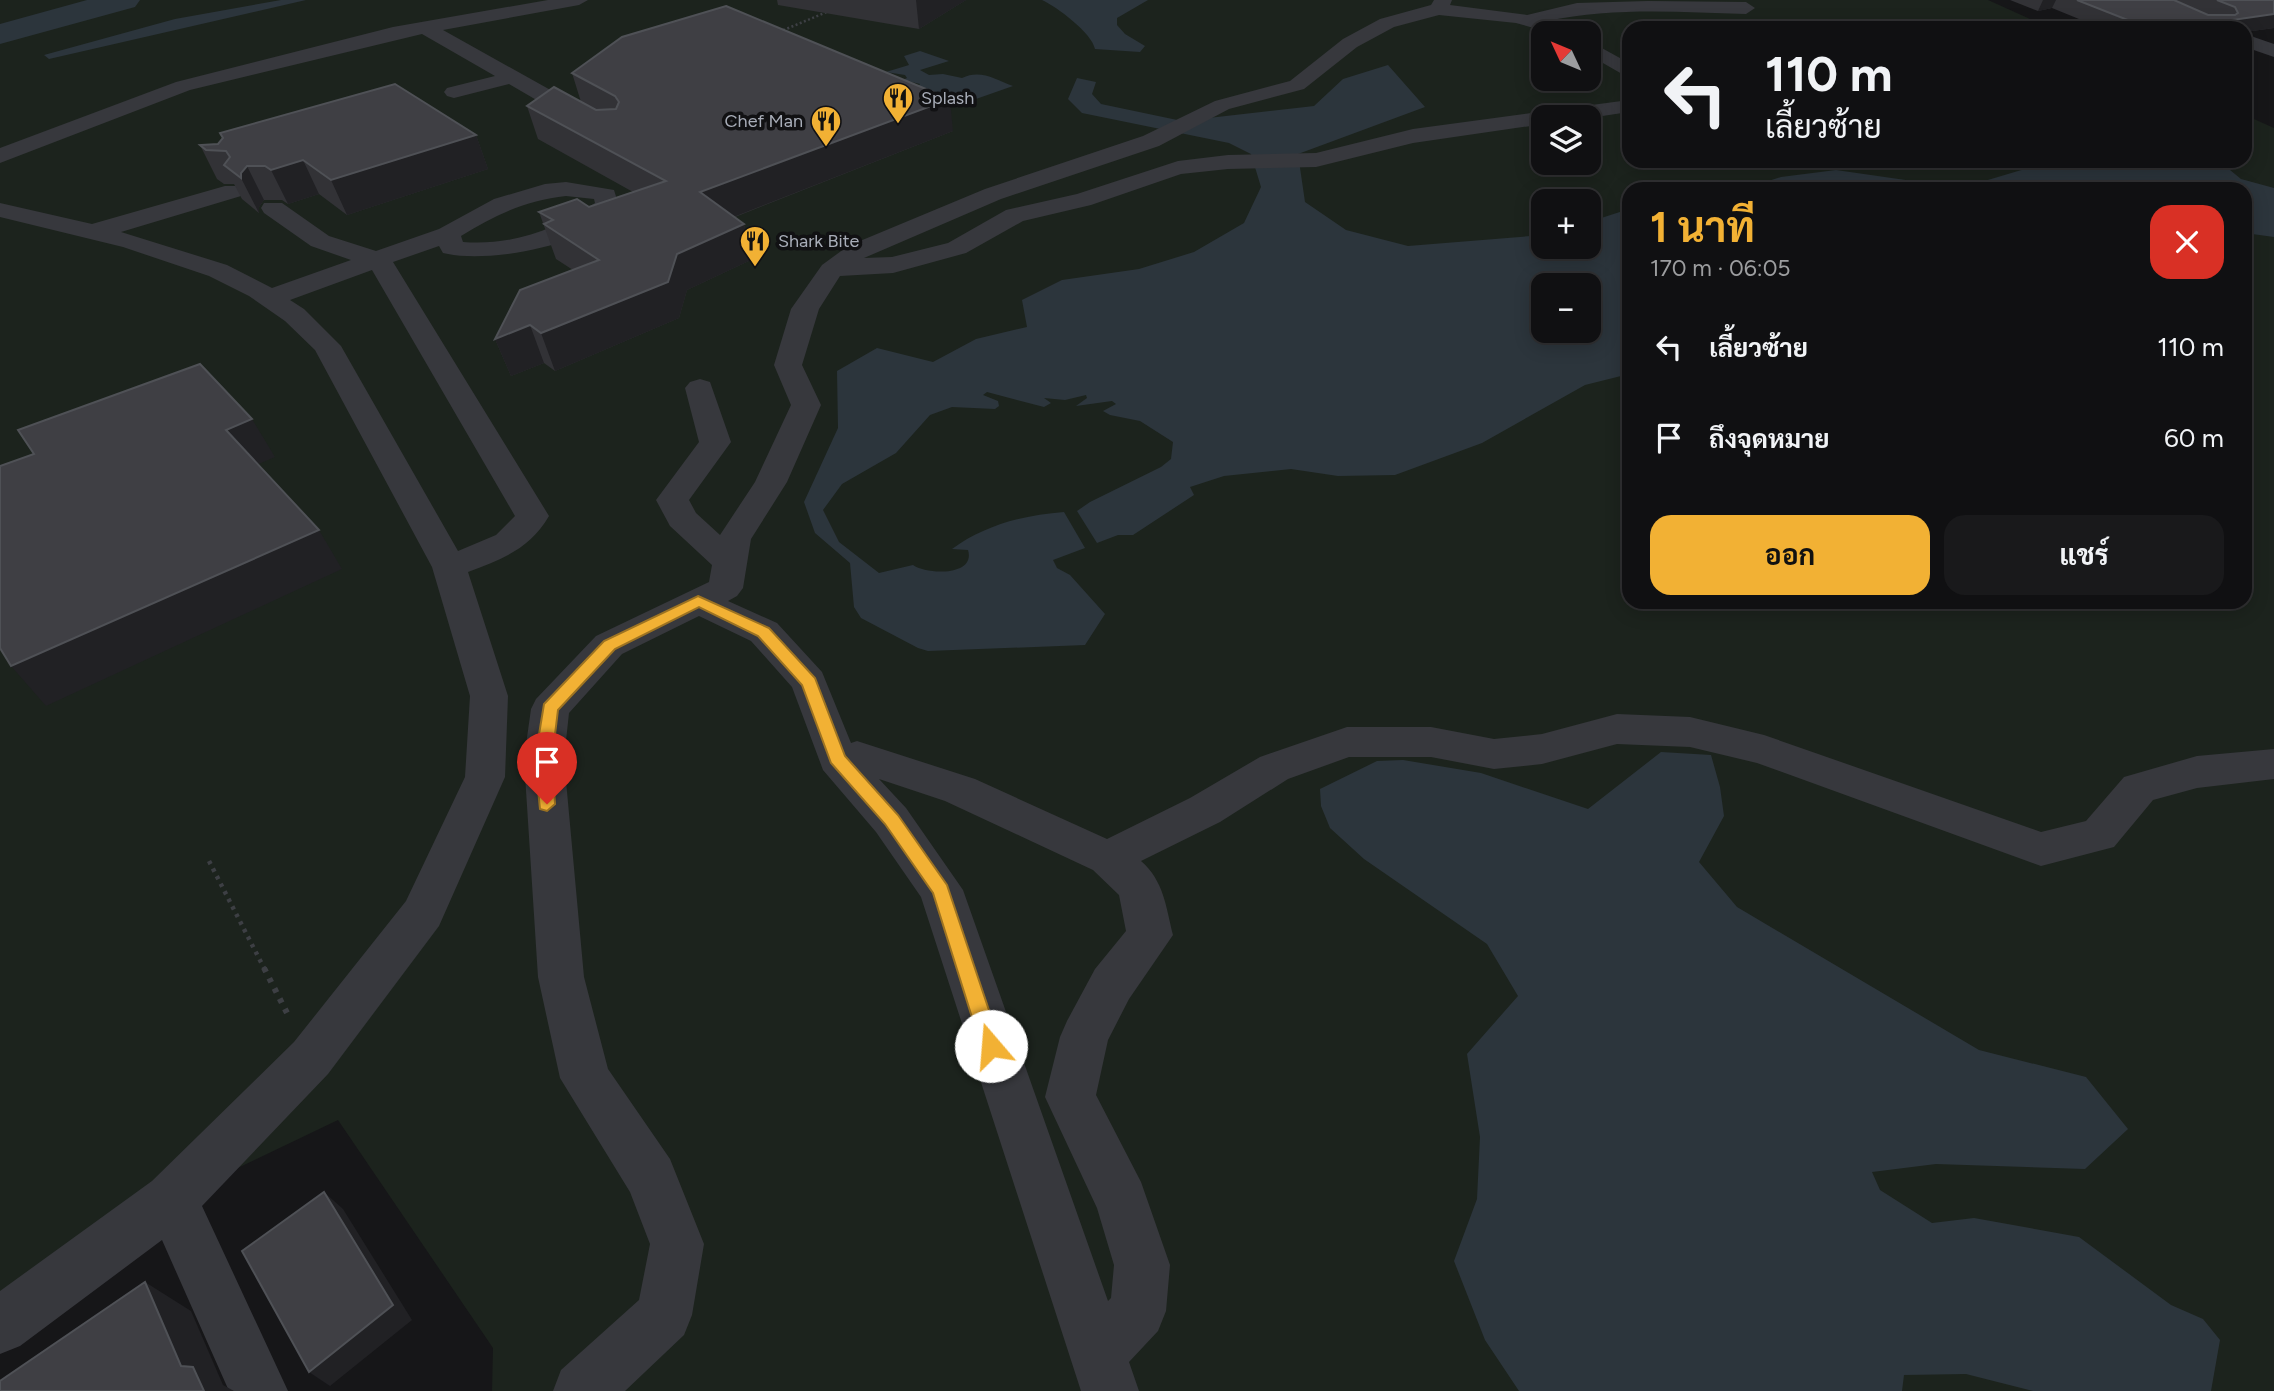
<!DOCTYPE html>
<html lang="th">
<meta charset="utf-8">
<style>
:root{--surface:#101012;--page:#19191b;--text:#f1f3f6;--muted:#9c9d9f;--line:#303032;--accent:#f2b134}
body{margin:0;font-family:Figtree,Sarabun,sans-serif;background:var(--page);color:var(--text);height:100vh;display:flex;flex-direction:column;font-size:26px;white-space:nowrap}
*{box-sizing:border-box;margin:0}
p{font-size:23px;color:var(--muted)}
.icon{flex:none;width:38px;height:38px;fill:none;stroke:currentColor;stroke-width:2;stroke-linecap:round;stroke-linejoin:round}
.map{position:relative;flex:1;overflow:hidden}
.details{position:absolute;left:1622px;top:182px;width:630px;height:427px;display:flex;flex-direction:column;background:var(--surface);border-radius:21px;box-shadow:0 4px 18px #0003,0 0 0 2px var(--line)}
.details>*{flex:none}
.top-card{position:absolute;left:1622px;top:21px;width:630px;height:147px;border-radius:21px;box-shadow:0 4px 18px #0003,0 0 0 2px var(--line);background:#101012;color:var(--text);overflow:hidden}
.needle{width:46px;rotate:314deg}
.buttons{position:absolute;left:1531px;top:21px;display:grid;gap:14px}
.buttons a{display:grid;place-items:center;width:70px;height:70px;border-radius:14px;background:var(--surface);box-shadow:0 4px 18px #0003,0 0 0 2px var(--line);font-size:35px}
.pin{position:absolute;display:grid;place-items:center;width:60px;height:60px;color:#fff;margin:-72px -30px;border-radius:50% 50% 50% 0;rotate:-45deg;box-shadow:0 0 7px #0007}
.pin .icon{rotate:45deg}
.me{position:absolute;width:77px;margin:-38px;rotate:342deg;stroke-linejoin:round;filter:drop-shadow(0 0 5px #0008)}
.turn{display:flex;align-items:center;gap:24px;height:147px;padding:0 28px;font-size:32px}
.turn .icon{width:91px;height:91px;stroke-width:2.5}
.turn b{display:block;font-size:49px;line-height:60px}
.round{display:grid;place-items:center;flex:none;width:74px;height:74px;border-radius:21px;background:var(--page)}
.overview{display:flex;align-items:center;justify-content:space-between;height:119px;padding:0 28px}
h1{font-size:42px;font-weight:700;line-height:52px;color:var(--accent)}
.action{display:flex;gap:14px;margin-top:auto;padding:14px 28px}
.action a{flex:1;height:80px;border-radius:21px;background:var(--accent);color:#111;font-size:28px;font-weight:700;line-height:80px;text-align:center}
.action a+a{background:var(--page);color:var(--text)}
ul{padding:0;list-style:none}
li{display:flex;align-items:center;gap:21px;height:91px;padding:0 28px}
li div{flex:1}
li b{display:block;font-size:26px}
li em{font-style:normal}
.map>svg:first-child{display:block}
.green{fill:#1c231d;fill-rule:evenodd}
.water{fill:#2c353c;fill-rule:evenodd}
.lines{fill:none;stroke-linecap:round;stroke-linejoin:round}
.river{fill:#2c353c;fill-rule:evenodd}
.path-far2{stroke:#3d3f44;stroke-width:2.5;stroke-dasharray:2 2.5;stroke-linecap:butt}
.path-far1{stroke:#3d3f44;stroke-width:4.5;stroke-dasharray:3.5 5;stroke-linecap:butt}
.path{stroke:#3d3f44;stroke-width:6;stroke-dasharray:4.5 7;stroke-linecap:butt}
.minor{fill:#37383d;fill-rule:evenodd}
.wall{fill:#323236}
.shaded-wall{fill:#212124}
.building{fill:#3f3f44;stroke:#4f5156;stroke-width:2}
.route{fill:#f2b134;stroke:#9d7322;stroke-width:2}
.labels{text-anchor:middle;stroke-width:7;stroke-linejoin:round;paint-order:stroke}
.far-poi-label{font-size:18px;fill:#a8adb8;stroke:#111113;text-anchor:start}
</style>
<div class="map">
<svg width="2274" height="1391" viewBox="0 0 2274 1391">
<rect width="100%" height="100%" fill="#161618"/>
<path class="green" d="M0,0h1988l62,28h-421v133h616v-46l29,13v1263h-1782l1,-43 -155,-228 -167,80 -171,124zM1544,33h45v46h-45zM1544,117h45v46h-45zM1629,189h616v413h-616zM1544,201h45v46h-45zM1544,285h45v46h-45z"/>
<path class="water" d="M281,0h25l-257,59 -5,-4 131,-36z
M1042,0h106l-31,18v7l8,9 20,12 -5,6 -45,-3c-3,-16 -38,-42 -53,-49z
M920,51l29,10 -29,9 9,5 14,-1 19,4c18,-9 33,1 51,8l-57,20 -40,-17 4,-5 -17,-4 4,-2 -2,-3 -19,-3 23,-7 -5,-9z
M1388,65l37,42 -127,47 7,48 41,28 62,16 135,-11 1,12h45v-25l40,-13v165l-44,11 -103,58 -87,32 -57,1 -47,-7 -67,7 -34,11 4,8 -61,40h-15l-21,8 -20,-32 13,-9 71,-35 10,-8 2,-17 -33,-21 -30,-6 -7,-4 13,-7 -4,-3 -36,5 11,-8 -1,-3 -21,5 -21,-2 7,5 -7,4 -57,-15 -4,3 15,6 1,5 -4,3 -43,-2 -22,8 -34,38 -54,31 -19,26 16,32 40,31 34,-8c14,10 63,11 55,-15l-16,-1c33,-24 72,-34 112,-37l21,36 -32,12 4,8 13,7 35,39 -20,31 -157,6 -10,-3 -57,-30 -7,-11 -4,-44 -35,-30 -11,-31 34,-74 -1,-57 40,-23 56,14 43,-23 51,-12 -5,-27 40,-20 77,-11 55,-17 50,-29 17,-36 -10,-33 -22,-11 -147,-30 -14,-14 9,-21 19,4 -4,12 9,10 81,17 132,-15 29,-27zM1544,285h45v46h-45z
M2162,161h57l22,18 33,9v49l-29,-4v-44h-501l37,-12 55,-7 125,18 74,-22 100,4z
M1661,752l50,3 9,32 4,29 -25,46 38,45 242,143 107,27 42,52 -43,40 -149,-5 -64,8 8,18 52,33 42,-5 105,19 92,68 32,14 17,21 -9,51h-178l-67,-17 -62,1 -2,16h-383l-34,-51 -31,-79 23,-62 3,-62 -13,-83 51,-58 -31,-52 -123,-85 -34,-31 -9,-22 -1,-17 57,-28 26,-1 78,13 107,36z"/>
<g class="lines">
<path class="river" d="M87,0h53l-5,7 -135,37v-20z"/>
<path class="path-far2" d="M779,32l50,-21"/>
<path class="path-far1" d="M209,861l56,109"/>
<path class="path" d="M264,968l25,49"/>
<path class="minor" d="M548,0h40l-9,5 -136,25 154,86 3,5 -3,5h-16l-72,-42 -55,14 -7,-2 -3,-4 3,-4 48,-12 -73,-42 -232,56 -190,73v-15l176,-66 217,-55z
M1434,0h18l-2,5 77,10 50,-12 71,-2 98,1 9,6 -9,6c-66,-2 -134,-7 -199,7l11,7 -7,5 -35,-10 -77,-8 -45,12 -37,20 -53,42 -75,20 -70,37 -158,53 -137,59 28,-1 56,-14 58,-33 71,-16 101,-33 50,-6 88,-2 97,-24 216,-29v12l-40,6 -45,-1v7l-131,19 -97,24 -88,2 -47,5 -90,31 -68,16 -57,32 -73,20 -53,3 -21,33 -17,56 19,40 -34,77 -36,57 -8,49 -6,8 -9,5 49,22 45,49 29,71 6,-2 118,38 132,60 83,-41 70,-41 87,-30h84l63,12 48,-5 75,-20 73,3 74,18 277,97 45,-11 38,-44 73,-21 77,-7v30l-77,9 -44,12 -39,47 -73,19 -284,-103 -67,-16 -73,-3 -75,20 -48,5 -63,-12h-82l-61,22 -68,43 -79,39c23,20 25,46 32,74l-44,64 -21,41 -12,55 45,87 29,83 -4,46 -8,20 -29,31 10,29h-58l-160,-494 -45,-65 -53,-62 -31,-83 -41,-46 -52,-25 -77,38 -53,59 -5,46 20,218 24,92 62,90 34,85 -12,71 -8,20 -59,56h-72l8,-21 78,-70 11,-56 -20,-52 -70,-114 -22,-101 -14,-218 7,-50 5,-10 60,-63 113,-54 3,-17 -42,-39 -14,-26 43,-58 -14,-54 5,-6 10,-3 10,3 21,60 -42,58 7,13 24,22 35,-53 36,-77 -17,-40 17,-56 31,-44 26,-19 137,-57 158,-53 72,-35 75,-20 53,-42 37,-20 51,-14zM879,779l66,22 148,69 26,25 7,36 -31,38 -28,52 -7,16 -15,60 52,111 17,57 -3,33 -3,3 -145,-411 -57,-82z
M2245,34l29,10v13l-29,-10z
M1589,41l40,22v15l-40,-23z
M566,182l48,8 5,16c-27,40 -132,58 -176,47l-4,-7 -46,16 156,254c-19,33 -47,43 -81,56l40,124 -3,81 -66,149 -111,148 -126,132 86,185h-59l-67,-151 -142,106 -20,8v-63l152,-110 142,-139 112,-141 59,-124 5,-81 -38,-129 -117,-217 -30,-29 -36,-25 -40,-20 -86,-29 -123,-30v-14l92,21 133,-38h16l4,5 -4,5 -120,36 106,33 45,23 79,-28 -40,-14 -47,-33 -3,-5 3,-5h18l47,33 47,15 63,-22 55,-30 51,-15zM566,196l28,3 1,4c-39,27 -85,43 -132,39l-2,-6c33,-21 66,-36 105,-40zM372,270l143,246 -19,19 -38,16 -117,-205 -37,-37 -14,-9z"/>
</g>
<path class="wall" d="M777,0h189l-47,29 -141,-24z
M2010,0h264v28l-29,4v-4h-144l-49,-20 -14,3z
M572,73l381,58 -218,86 9,7 9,35 -66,31 -8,28 -124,53 -11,-8 -33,13 -16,-37 78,-69 -17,-11 -17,-47 50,-5 44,-15 -95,-53 -11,-33 54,-4z
M220,133l256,2 12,34 -141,46 -28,-21 -31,10 -6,-4h-18l-5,7v6l-17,-14 -8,-15h-10l-7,-5 -17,-34 18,-1 4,-6z"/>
<path class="shaded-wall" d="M916,0h50l-47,29z
M2043,0h13l-4,8 -14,3z
M2274,14v14l-29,4v-4h-68z
M950,99l3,32 -245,96 -8,-35z
M476,135l12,34 -141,46 -16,-35z
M303,160l16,34 -31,10 -17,-34z
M247,166l17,34 -5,7v6l-18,-35v-5z
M744,224l9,35 -66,31 -8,28 -124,53 -14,-38 136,-79z
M530,325l14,38 -33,13 -16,-37z
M252,419l23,38 -26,11 -23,-38z
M319,530l23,39 -296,137 -35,-40z
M324,1192l19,17 69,111 -82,66 -21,-14z
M145,1282l46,29 32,74 11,6h-30l-23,-25z"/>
<path class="building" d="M2077,0h97l34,15h27l3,-2 -3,-6 -18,-7h57v14l-97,14h-29z
M726,6l224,93 -250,93 44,32 -67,30 -9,28 -127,51 -11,-8 -35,14 25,-49 79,-30 -55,-36 9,-4 -14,-8 38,-13 12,8 77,-26 -139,-75 27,-19 42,23 20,-1 3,-7 -4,-6 -43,-23 50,-36z
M395,84l81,51 -145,45 -28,-20 -32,10 -6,-4h-18l-6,7v5l-17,-13 6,-8 -4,-6 -20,-1 -6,-5 18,-1 5,-6 -3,-5z
M200,364l52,55 -26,11 93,100 -308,136 -11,-18v-182l34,-12 -16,-24z
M324,1192l69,113 -84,67 -67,-121z
M145,1282l36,84 12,1 11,24h-204v-10z"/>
<path class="route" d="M698,596l71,32 46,50 30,78 53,59 49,70 54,161 -3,6 -7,3 -7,-3 -3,-6 -48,-153 -48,-69 -54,-61 -29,-78 -44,-49 -59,-29 -84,42 -57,61 -6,49 3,45 -8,7 -7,-2 -5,-50 9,-55 60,-63z"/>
<defs>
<g id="restaurant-pin" transform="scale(1.575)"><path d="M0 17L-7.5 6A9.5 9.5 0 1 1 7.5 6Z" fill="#f2b134" stroke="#111113"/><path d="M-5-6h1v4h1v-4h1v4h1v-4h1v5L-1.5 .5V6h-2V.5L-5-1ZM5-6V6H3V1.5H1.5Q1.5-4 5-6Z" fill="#111"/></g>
</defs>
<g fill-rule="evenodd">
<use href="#restaurant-pin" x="898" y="98"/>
<use href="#restaurant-pin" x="826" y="121"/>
<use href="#restaurant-pin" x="755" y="241"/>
</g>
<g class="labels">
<g class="far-poi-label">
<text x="921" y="104">Splash</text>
<text x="803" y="127" text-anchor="end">Chef Man</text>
<text x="778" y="247">Shark Bite</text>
</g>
</g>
</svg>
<div class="buttons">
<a><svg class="needle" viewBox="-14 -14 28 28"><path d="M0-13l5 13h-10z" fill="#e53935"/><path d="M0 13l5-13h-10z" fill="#9c9d9f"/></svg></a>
<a><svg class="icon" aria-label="layers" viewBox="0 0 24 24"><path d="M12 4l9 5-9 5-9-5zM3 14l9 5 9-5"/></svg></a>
<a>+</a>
<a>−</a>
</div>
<div class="pin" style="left:547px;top:804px;background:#d93025"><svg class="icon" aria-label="arrive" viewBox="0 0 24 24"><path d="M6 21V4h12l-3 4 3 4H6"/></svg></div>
<svg class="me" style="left:991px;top:1046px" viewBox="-20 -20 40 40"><circle r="19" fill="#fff"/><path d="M0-13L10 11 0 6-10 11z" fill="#f2b134"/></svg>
<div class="top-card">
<div class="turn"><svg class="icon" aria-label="left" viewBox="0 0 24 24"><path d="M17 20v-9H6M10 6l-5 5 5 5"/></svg><div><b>110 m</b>เลี้ยวซ้าย</div></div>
</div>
<section class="details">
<div class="overview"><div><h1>1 นาที</h1><p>170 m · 06:05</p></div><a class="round" style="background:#d93025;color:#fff"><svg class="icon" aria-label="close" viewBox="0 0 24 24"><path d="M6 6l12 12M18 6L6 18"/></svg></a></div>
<ul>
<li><svg class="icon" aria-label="left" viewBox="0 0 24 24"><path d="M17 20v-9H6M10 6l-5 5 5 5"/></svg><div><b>เลี้ยวซ้าย</b></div><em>110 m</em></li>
<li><svg class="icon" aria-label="arrive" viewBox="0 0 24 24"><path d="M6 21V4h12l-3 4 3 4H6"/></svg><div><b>ถึงจุดหมาย</b></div><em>60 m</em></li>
</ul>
<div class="action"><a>ออก</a><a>แชร์</a></div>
</section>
</div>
